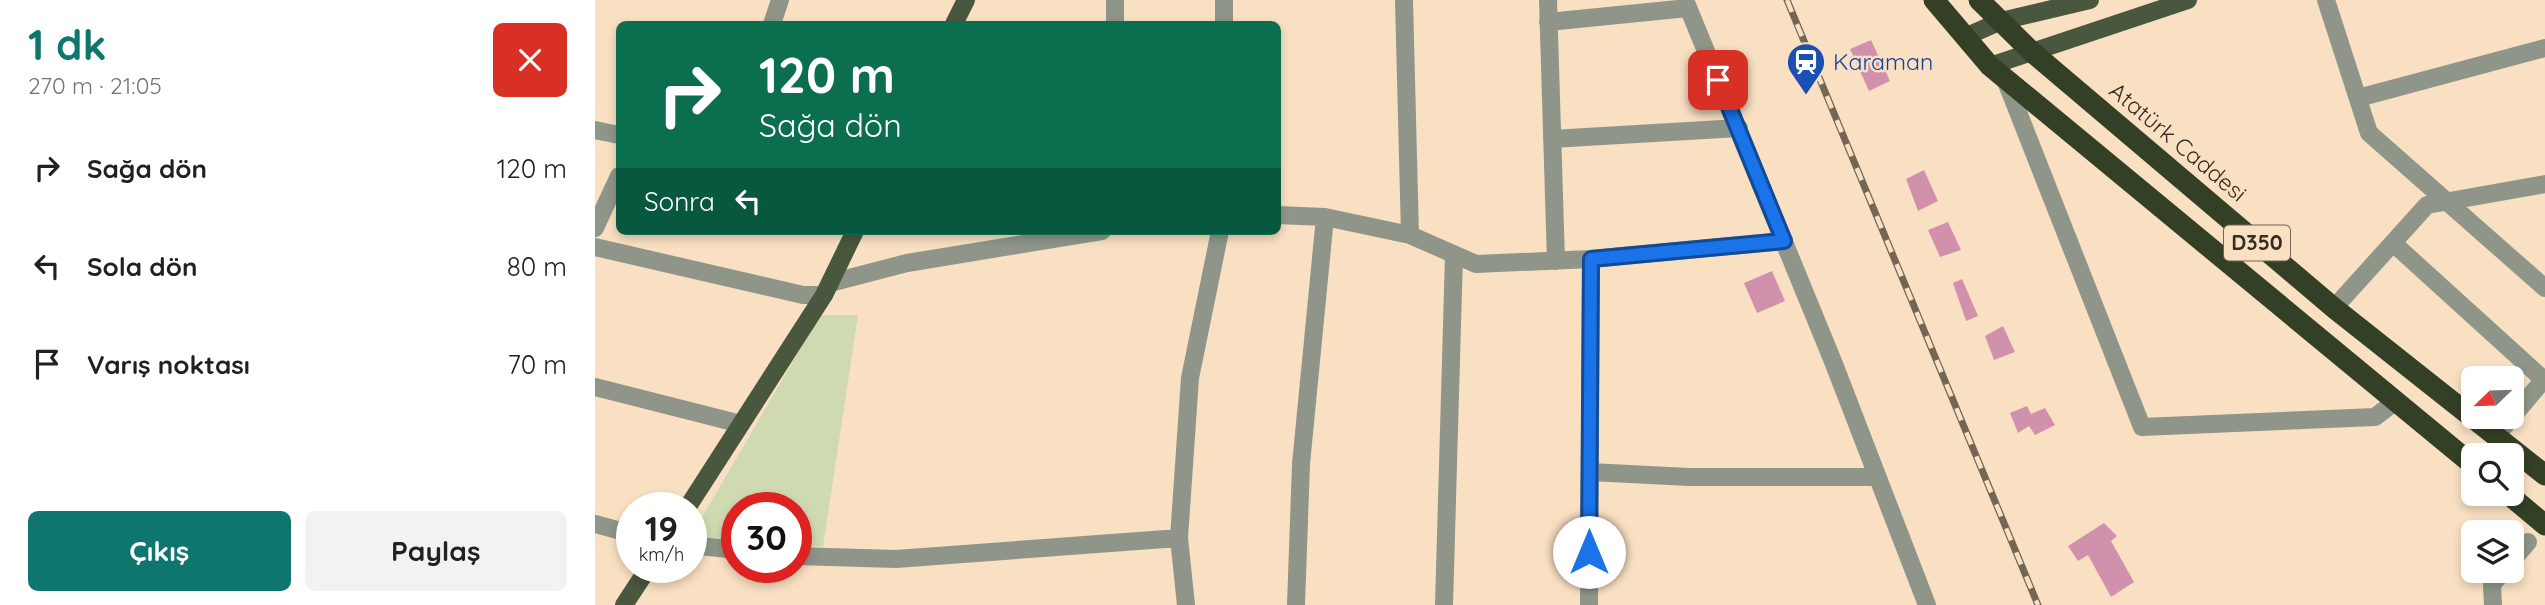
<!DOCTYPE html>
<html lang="tr">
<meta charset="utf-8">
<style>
:root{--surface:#fff;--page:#f2f2f2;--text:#202124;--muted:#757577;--accent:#0f766e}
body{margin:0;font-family:Quicksand,sans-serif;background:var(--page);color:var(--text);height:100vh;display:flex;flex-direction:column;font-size:26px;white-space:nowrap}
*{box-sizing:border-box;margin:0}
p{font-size:23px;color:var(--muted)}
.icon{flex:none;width:38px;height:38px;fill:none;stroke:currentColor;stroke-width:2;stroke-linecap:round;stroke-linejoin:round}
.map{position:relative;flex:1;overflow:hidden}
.side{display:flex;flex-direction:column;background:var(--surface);width:595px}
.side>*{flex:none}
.top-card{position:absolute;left:21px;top:21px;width:665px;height:214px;border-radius:10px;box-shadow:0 4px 10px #0003;background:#0b6e4f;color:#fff;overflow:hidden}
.needle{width:46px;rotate:247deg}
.tools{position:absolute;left:1866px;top:366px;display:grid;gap:14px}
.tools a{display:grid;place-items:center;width:63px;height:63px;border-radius:10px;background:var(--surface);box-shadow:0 4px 10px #0003;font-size:35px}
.speed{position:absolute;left:21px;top:492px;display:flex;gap:14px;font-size:35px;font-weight:700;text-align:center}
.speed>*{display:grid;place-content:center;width:91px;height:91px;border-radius:50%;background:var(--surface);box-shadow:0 4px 10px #0003;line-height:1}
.speed small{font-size:18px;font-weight:400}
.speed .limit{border:10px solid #d22;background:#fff;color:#111}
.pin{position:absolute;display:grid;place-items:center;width:60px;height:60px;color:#fff;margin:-30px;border-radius:14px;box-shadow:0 4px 10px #0006}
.me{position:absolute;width:77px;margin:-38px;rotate:0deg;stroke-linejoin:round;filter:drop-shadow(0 0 5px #0008)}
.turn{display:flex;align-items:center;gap:24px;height:147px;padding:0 28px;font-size:32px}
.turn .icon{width:91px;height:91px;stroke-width:2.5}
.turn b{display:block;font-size:49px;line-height:60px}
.then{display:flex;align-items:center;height:66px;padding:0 28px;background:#0003;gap:14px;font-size:26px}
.round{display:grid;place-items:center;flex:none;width:74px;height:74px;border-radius:10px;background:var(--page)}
.head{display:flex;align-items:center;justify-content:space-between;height:119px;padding:0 28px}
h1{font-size:42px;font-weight:700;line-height:52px;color:var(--accent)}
.cta{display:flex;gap:14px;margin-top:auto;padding:14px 28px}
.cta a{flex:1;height:80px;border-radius:10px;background:var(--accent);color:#fff;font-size:28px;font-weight:700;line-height:80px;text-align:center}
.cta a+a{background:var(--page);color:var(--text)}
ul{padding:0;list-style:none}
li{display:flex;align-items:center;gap:21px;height:98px;padding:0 28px}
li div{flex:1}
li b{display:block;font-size:26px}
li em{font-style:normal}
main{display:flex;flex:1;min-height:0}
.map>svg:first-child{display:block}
.green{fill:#cfdab3}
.building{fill:#d191ad}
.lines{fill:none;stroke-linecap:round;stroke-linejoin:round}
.minor{stroke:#8f9689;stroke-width:18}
.major{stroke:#4a573f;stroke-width:18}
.highway{stroke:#334025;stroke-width:21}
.rail-casing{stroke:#746654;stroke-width:7}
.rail{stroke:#f9e0c2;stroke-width:4.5;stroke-dasharray:13;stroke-linecap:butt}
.route-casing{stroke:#114b97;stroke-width:18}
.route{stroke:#1a73e8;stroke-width:12}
.labels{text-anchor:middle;stroke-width:5;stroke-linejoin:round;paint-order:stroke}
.shield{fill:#f9e0c2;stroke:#706351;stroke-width:2}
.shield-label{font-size:21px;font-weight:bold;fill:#362d21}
.transit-label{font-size:23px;fill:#164399;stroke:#f9e0c2;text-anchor:start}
.street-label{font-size:23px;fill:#362d21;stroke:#f9e0c2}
</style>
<main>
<section class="side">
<div class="head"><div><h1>1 dk</h1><p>270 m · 21:05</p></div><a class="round" style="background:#d93025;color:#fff"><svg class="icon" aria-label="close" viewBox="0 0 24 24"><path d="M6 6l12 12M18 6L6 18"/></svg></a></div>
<ul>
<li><svg class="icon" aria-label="right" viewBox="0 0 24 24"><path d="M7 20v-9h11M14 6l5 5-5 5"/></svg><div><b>Sağa dön</b></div><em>120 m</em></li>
<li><svg class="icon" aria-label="left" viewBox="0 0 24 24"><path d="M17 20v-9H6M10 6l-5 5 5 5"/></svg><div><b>Sola dön</b></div><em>80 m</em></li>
<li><svg class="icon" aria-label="arrive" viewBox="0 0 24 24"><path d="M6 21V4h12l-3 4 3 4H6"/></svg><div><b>Varış noktası</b></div><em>70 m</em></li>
</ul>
<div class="cta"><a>Çıkış</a><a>Paylaş</a></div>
</section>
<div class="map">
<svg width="1950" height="605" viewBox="0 0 1950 605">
<rect width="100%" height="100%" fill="#f9e0c2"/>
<path class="green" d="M225,315h38l-35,232 -27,-2v-37h-59v32l-46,-4z"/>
<path class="building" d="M1276,40l19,41 -21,10 -19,-42z
M1329,170l14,31 -20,10 -12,-32z
M1353,222l13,28 -21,7 -12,-27z
M1177,271l13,30 -28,12 -13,-30z
M1367,279l16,37 -12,5 -13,-38z
M1408,326l12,26 -21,8 -9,-24z
M1432,406l4,8 14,-6 10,17 -20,10 -6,-9 -11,7 -8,-20z
M1509,523l13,13 -6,5 23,41 -23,15 -23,-42 -10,6 -10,-15z"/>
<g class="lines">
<path class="minor" d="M809,0l6,235
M953,0l8,261
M1090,0l149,364 93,241
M1731,0l43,133 176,155
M953,22l140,-14
M177,24l8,-24
M520,24v-24
M629,24v-24
M1410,79l137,348 233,-10 21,-16
M1763,98l187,-50
M0,130l24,5
M957,139l187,-11
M682,215l48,2 85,18 66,29 115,-5 193,-18
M0,228l24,-52
M1798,243l151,137
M0,247l208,48h21
M235,283l77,-20 195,-32
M1739,308l93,-103 118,-21
M0,387l146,37
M1902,435l48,-57
M995,472l99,5h188
M0,524l37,10
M96,545l46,5
M201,556l100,3 283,-21
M1916,562l17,-20
M591,605l-7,-67 11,-160 30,-147
M701,605l5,-141 24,-247
M849,605l10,-350
M994,605l2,-346
M1898,605l-1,-20 12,-15"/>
<path class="major" d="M359,24l12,-24
M1370,37l36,-16 89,-21
M1395,66l198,-66
M92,508l137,-213 31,-64
M29,605l25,-38"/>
<path class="highway" d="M1339,0l56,66 483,399
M1384,0l53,52 302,256 211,167
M1913,494l37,31"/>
<g class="rail-casing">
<path id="rail" d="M1192,0l251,605"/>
</g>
<use href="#rail" class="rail"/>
</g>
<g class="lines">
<g class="route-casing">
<path id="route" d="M994,552l2,-293 193,-18 -66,-161"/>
</g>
<use href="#route" class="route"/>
</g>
<defs>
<g id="station-pin" transform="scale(2.0125)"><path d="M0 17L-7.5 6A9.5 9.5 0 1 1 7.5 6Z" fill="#1a4fb4" stroke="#f9e0c2"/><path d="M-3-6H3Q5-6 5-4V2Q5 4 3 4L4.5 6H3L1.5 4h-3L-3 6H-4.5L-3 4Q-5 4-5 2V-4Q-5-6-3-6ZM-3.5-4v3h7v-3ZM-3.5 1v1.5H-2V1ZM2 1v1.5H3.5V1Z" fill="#fff"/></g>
</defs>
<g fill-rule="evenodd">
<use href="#station-pin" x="1211" y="62"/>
</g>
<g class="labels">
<rect class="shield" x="1629" y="225.5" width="66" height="35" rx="5"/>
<g class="shield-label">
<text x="1662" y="250">D350</text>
</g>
<g class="transit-label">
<text x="1238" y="70">Karaman</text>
</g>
<g class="street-label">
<text transform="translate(1583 142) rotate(40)" y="8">Atatürk Caddesi</text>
</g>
</g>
</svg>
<div class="tools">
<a><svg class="needle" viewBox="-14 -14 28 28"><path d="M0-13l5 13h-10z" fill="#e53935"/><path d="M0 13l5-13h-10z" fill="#757577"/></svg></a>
<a><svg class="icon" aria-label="search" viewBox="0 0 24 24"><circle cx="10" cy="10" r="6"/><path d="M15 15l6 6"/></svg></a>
<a><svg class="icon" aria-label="layers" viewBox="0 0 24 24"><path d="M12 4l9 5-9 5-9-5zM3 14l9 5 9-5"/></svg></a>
</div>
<div class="speed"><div>19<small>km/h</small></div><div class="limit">30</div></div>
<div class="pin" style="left:1123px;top:80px;background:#d93025"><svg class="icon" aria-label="arrive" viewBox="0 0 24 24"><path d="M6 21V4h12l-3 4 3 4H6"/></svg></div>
<svg class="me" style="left:994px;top:552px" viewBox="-20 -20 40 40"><circle r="19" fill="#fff"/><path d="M0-13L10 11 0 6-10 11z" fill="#1a73e8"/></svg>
<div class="top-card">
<div class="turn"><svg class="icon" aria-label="right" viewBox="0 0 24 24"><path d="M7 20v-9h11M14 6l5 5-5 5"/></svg><div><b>120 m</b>Sağa dön</div></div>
<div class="then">Sonra<svg class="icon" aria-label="left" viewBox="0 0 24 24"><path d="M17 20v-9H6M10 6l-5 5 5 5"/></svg></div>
</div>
</div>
</main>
